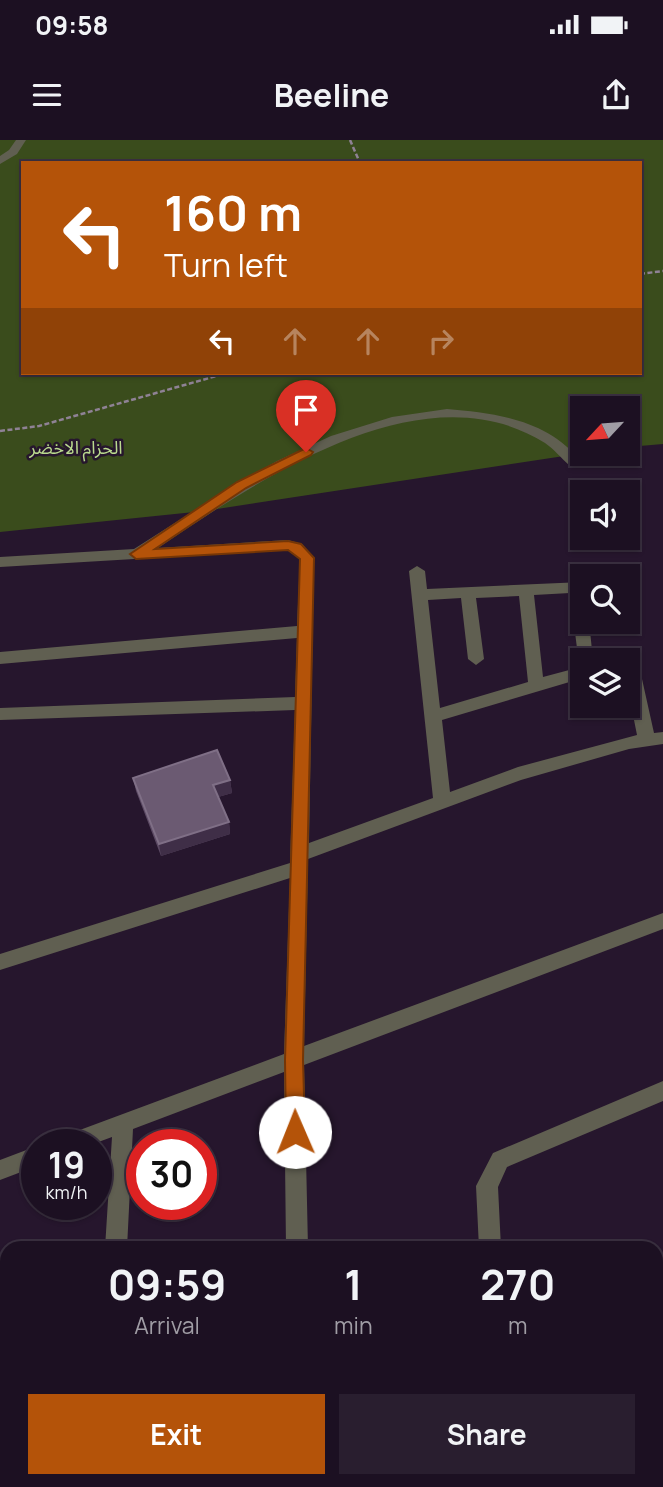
<!DOCTYPE html>
<meta charset="utf-8">
<style>
:root{--surface:#1c1022;--page:#291e2f;--text:#f1f3f6;--muted:#a09da5;--line:#3a3040;--accent:#b45309}
body{margin:0;font-family:Manrope,"Noto Sans Arabic",sans-serif;background:var(--page);color:var(--text);height:100vh;display:flex;flex-direction:column;font-size:26px;white-space:nowrap}
*{box-sizing:border-box;margin:0}
p{font-size:23px;color:var(--muted)}
.icon{flex:none;width:38px;height:38px;fill:none;stroke:currentColor;stroke-width:2;stroke-linecap:round;stroke-linejoin:round}
.map{position:relative;flex:1;overflow:hidden}
.sheet{position:absolute;left:0px;top:1101px;width:663px;height:247px;display:flex;flex-direction:column;background:var(--surface);border-radius:21px 21px 0 0;box-shadow:0 2px 5px #0004,0 0 0 2px var(--line)}
.sheet>*{flex:none}
.guide{position:absolute;left:21px;top:21px;width:621px;height:214px;border-radius:0px;box-shadow:0 2px 5px #0004,0 0 0 2px var(--line);background:#b45309;color:#fff;overflow:hidden}
.needle{width:46px;rotate:244deg}
.controls{position:absolute;left:570px;top:256px;display:grid;gap:14px}
.controls a{display:grid;place-items:center;width:70px;height:70px;border-radius:0px;background:var(--surface);box-shadow:0 2px 5px #0004,0 0 0 2px var(--line);font-size:35px}
.speed{position:absolute;left:21px;top:989px;display:flex;gap:14px;font-size:35px;font-weight:700;text-align:center}
.speed>*{display:grid;place-content:center;width:91px;height:91px;border-radius:50%;background:var(--surface);box-shadow:0 2px 5px #0004,0 0 0 2px var(--line);line-height:1}
.speed small{font-size:18px;font-weight:400}
.speed .limit{border:10px solid #d22;background:#fff;color:#111}
.pin{position:absolute;display:grid;place-items:center;width:60px;height:60px;color:#fff;margin:-72px -30px;border-radius:50% 50% 50% 0;rotate:-45deg;box-shadow:0 0 7px #0007}
.pin .icon{rotate:45deg}
.me{position:absolute;width:77px;margin:-38px;rotate:359deg;stroke-linejoin:round;filter:drop-shadow(0 0 5px #0008)}
.turn{display:flex;align-items:center;gap:24px;height:147px;padding:0 28px;font-size:32px}
.turn .icon{width:91px;height:91px;stroke-width:2.5}
.turn b{display:block;font-size:49px;line-height:60px}
.lanes{display:flex;align-items:center;height:66px;padding:0 28px;background:#0003;justify-content:center;gap:35px;direction:ltr}
.lanes .off{opacity:.35}
.eta{display:flex;justify-content:space-evenly;align-items:center;height:119px;text-align:center}
.eta b{font-size:42px;font-weight:700;line-height:49px}
.button{display:flex;gap:14px;margin-top:auto;padding:14px 28px}
.button a{flex:1;height:80px;border-radius:0px;background:var(--accent);color:#fff;font-size:28px;font-weight:700;line-height:80px;text-align:center}
.button a+a{background:var(--page);color:var(--text)}
.status{display:flex;justify-content:space-between;align-items:center;height:49px;padding:0 35px;background:var(--surface);direction:ltr}
.status svg{height:19px;fill:currentColor}
header{display:flex;justify-content:space-between;align-items:center;height:91px;padding:0 28px;background:var(--surface);font-size:32px;font-weight:700}
.map>svg:first-child{display:block}
.forest{fill:#3a4c1c;fill-rule:evenodd}
.lines{fill:none;stroke-linecap:round;stroke-linejoin:round}
.path{stroke:#8f8295;stroke-width:2.5;stroke-dasharray:5 2.5;stroke-linecap:butt}
.minor{fill:#605f51;fill-rule:evenodd}
.wall{fill:#5b4963}
.shaded-wall{fill:#3f2e47}
.building{fill:#6b5a72;stroke:#7f6f86;stroke-width:2}
.route{fill:#b45309;stroke:#753606;stroke-width:2}
.labels{text-anchor:middle;stroke-width:5;stroke-linejoin:round;paint-order:stroke}
.far-park-label{font-size:18px;fill:#bada8e;stroke:#26162d}
</style>
<div class="status"><b>09:58</b><svg viewBox="0 0 49 12"><path d="M0 12V9h3v3zM5 12V6h3v6zM10 12V3h3v9zM15 12V0h3v12zM26 1h20v11H26zM47 4h2v5h-2z"/></svg></div>
<header><svg class="icon" aria-label="menu" viewBox="0 0 24 24"><path d="M4 6h16M4 12h16M4 18h16"/></svg>Beeline<svg class="icon" aria-label="share" viewBox="0 0 24 24"><path d="M12 15V3M7 8l5-5 5 5M5 13v7h14v-7"/></svg></header>
<div class="map">
<svg width="663" height="1347" viewBox="0 0 663 1347">
<rect width="100%" height="100%" fill="#26162d"/>
<path class="forest" d="M0,0h663v304l-35,3v-39h-45l1,45 -380,58 -204,21zM23,23h617v210h-617z"/>
<g class="lines">
<path class="path" d="M350,0l10,23
M640,134l23,-3
M0,291l39,-5 188,-53"/>
<path class="minor" d="M16,0h10l-9,14 -17,10v-8l9,-6z
M447,269c48,4 102,11 134,53l-7,4 -5,-1c-8,-7 -15,-16 -24,-22 -122,-77 -286,37 -387,105l130,-8 14,4 12,14 -5,285 124,-45 -24,-227 8,-5 8,5 2,18 156,-7v39h6l4,39h-10v18l-141,42 8,72 68,-25 119,-32 -9,-45v-27l6,2 8,14 12,54 9,-1v12l-34,5 -108,31 -213,79 -4,187 359,-133v16l-359,136 4,183h-22l-2,-176 -151,57 -6,119h-22l7,-111 -19,7h-35l3,-7 223,-83 6,-176 -290,92v-16l290,-91 5,-153 -295,10v-12l295,-11 2,-59 -297,26v-12l297,-26 3,-67 -13,-9 -287,17v-10l134,-8 91,-58 52,-30 54,-25 61,-19zM570,453l9,71 -6,5 -30,8 -9,-82zM519,456l9,86 -88,26 -12,-108 33,-2 7,61 8,6 8,-6 -8,-61z
M663,941v20l-156,66 -9,20 3,61h-22l-3,-62 17,-33z
M37,1006v20l-37,14v-20z
M656,1155h7v22h-7z
M0,1310h7v24h-7z
M89,1340h24v7h-24z
M287,1340h24l1,7h-24z
M499,1340h24l1,7h-24z"/>
</g>
<path class="wall" d="M133,638l97,2 2,13 -14,4 11,25 1,12 -69,22 -25,-65z"/>
<path class="shaded-wall" d="M230,640l2,13 -17,5 -2,-13z
M229,682l1,12 -69,22 -2,-12z"/>
<path class="building" d="M217,610l13,30 -17,5 16,37 -70,22 -26,-66z"/>
<path class="route" d="M306,308l7,4 -2,3 -65,33 -91,61 133,-8 13,3 13,14 -11,502 2,72 -3,7 -7,2 -6,-2 -3,-7 -1,-72 15,-501 -12,-9 -152,9 -6,-5 107,-72z"/>
<g class="labels">
<g class="far-park-label">
<text x="76" y="314">الحزام الاخضر</text>
</g>
</g>
</svg>
<div class="controls">
<a><svg class="needle" viewBox="-14 -14 28 28"><path d="M0-13l5 13h-10z" fill="#e53935"/><path d="M0 13l5-13h-10z" fill="#a09da5"/></svg></a>
<a><svg class="icon" aria-label="sound" viewBox="0 0 24 24"><path d="M4 9h4l5-4v14l-5-4H4zM17 9q2 3 0 6"/></svg></a>
<a><svg class="icon" aria-label="search" viewBox="0 0 24 24"><circle cx="10" cy="10" r="6"/><path d="M15 15l6 6"/></svg></a>
<a><svg class="icon" aria-label="layers" viewBox="0 0 24 24"><path d="M12 4l9 5-9 5-9-5zM3 14l9 5 9-5"/></svg></a>
</div>
<div class="speed"><div>19<small>km/h</small></div><div class="limit">30</div></div>
<div class="pin" style="left:306px;top:312px;background:#d93025"><svg class="icon" aria-label="arrive" viewBox="0 0 24 24"><path d="M6 21V4h12l-3 4 3 4H6"/></svg></div>
<svg class="me" style="left:295px;top:992px" viewBox="-20 -20 40 40"><circle r="19" fill="#fff"/><path d="M0-13L10 11 0 6-10 11z" fill="#b45309"/></svg>
<div class="guide">
<div class="turn"><svg class="icon" aria-label="left" viewBox="0 0 24 24"><path d="M17 20v-9H6M10 6l-5 5 5 5"/></svg><div><b>160 m</b>Turn left</div></div>
<div class="lanes"><svg class="icon" aria-label="left" viewBox="0 0 24 24"><path d="M17 20v-9H6M10 6l-5 5 5 5"/></svg><svg class="icon off" aria-label="ahead" viewBox="0 0 24 24"><path d="M12 20V5M6 11l6-6 6 6"/></svg><svg class="icon off" aria-label="ahead" viewBox="0 0 24 24"><path d="M12 20V5M6 11l6-6 6 6"/></svg><svg class="icon off" aria-label="right" viewBox="0 0 24 24"><path d="M7 20v-9h11M14 6l5 5-5 5"/></svg></div>
</div>
<section class="sheet">
<div class="eta">
<div><b>09:59</b><p>Arrival</p></div>
<div><b>1</b><p>min</p></div>
<div><b>270</b><p>m</p></div>
</div>
<div class="button"><a>Exit</a><a>Share</a></div>
</section>
</div>
